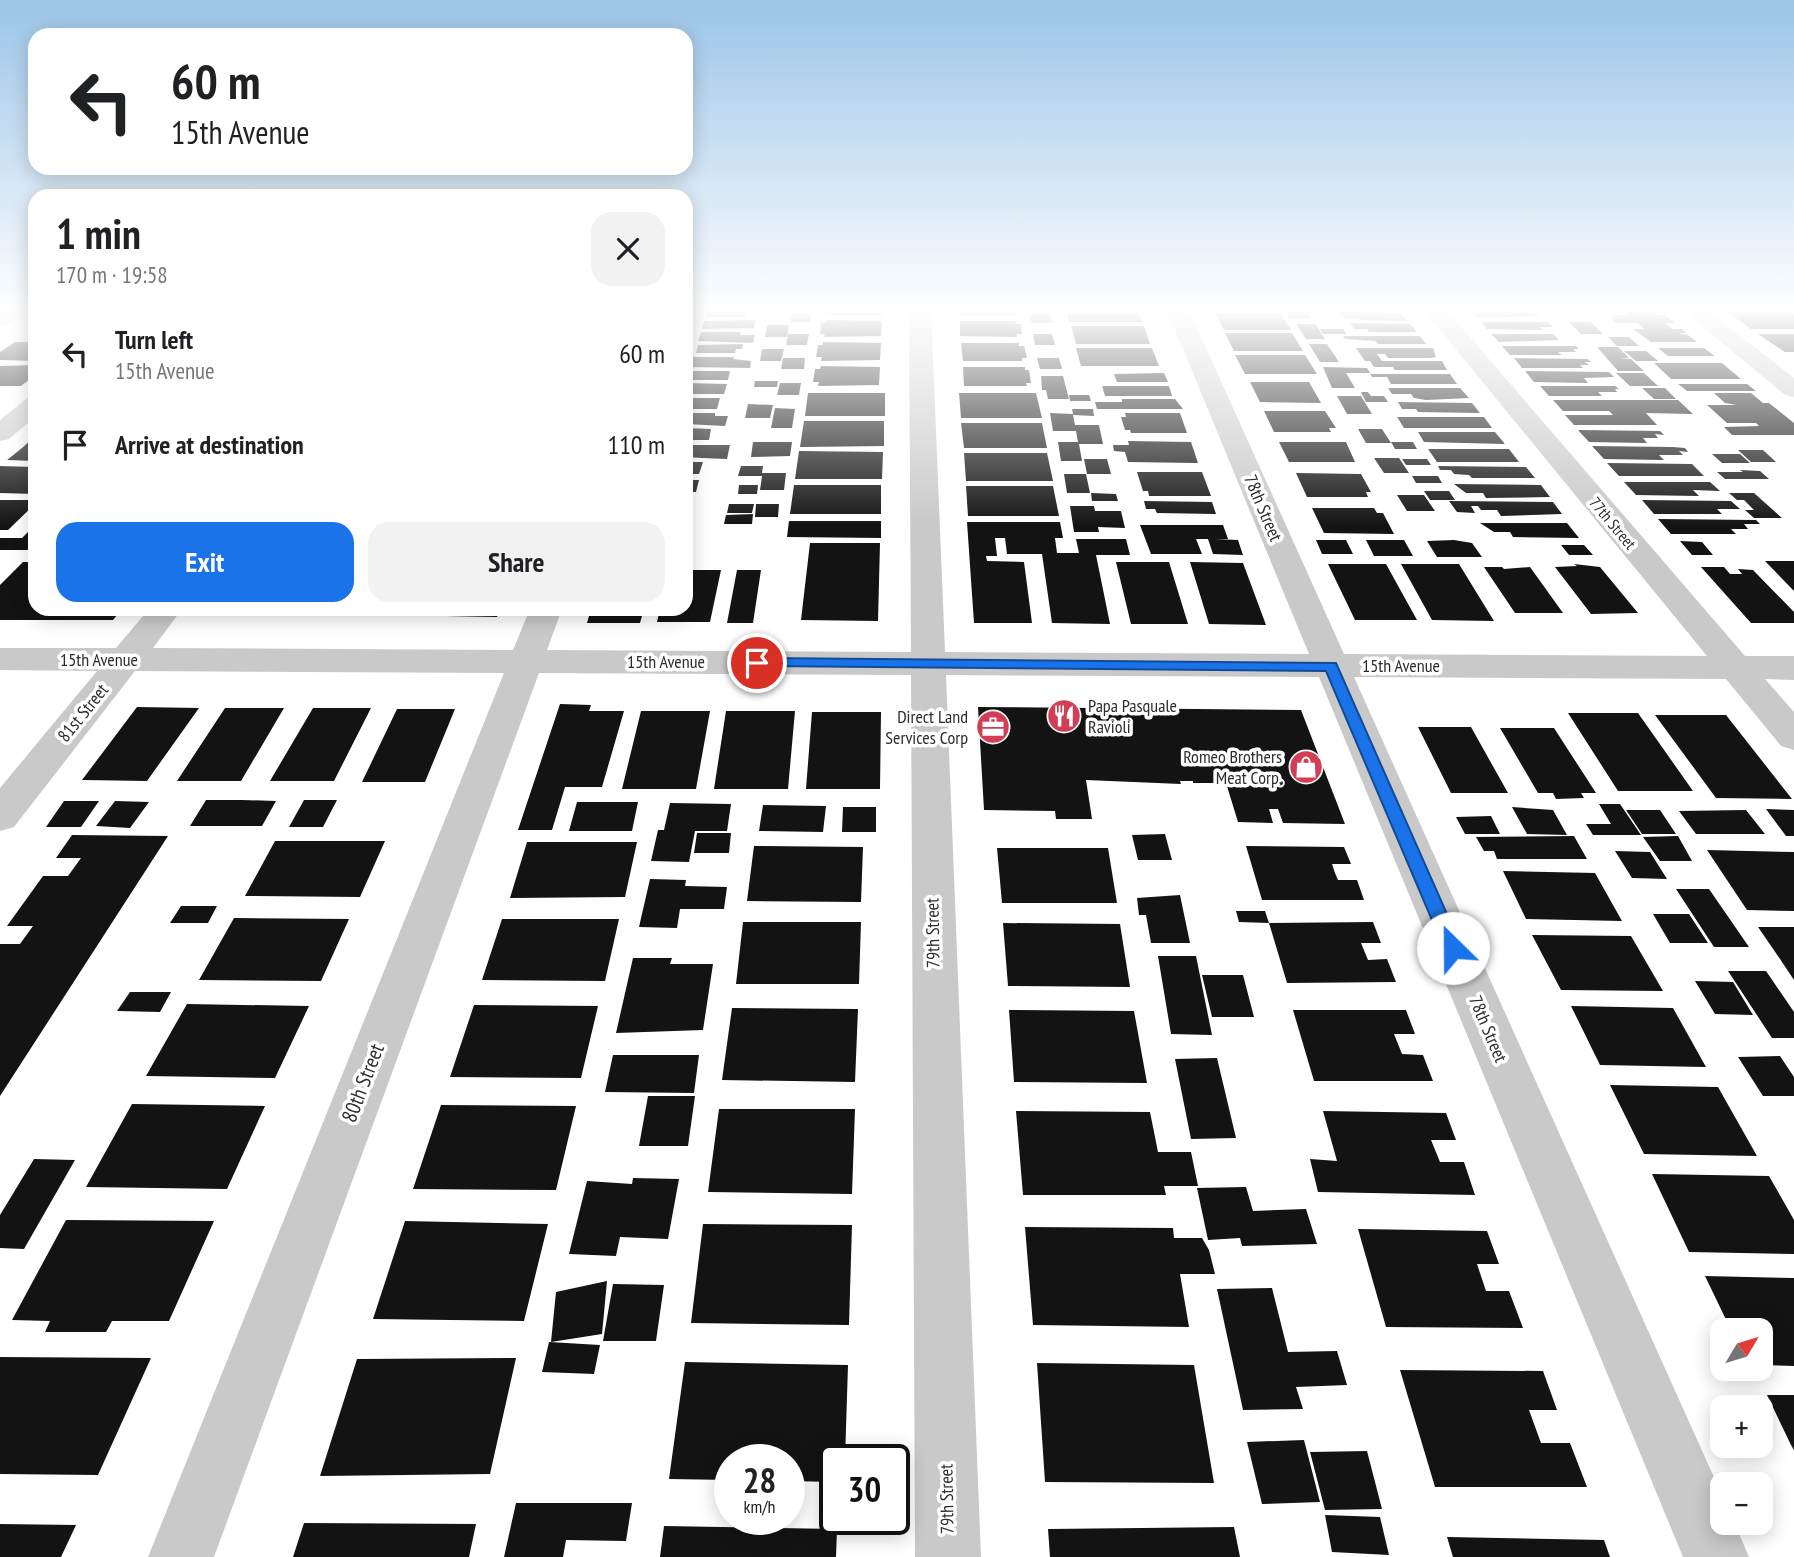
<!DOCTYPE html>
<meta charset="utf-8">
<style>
:root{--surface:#fff;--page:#f2f2f2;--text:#202124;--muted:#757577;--accent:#1a73e8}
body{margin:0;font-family:"PT Sans Narrow",sans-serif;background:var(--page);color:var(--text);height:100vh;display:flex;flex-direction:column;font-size:26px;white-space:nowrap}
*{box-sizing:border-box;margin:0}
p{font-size:23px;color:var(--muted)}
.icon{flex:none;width:38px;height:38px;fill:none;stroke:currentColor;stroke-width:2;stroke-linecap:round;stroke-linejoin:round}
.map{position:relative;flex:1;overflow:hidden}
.side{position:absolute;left:28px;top:189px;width:665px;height:427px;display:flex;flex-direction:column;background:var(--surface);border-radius:21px;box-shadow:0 4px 18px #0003}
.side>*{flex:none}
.top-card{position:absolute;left:28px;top:28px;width:665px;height:147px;border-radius:21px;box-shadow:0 4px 18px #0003;background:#fff;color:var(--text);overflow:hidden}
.needle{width:46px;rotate:52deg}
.fabs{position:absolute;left:1710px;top:1318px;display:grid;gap:14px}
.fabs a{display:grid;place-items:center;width:63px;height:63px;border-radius:14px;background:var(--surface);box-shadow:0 4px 18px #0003;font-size:35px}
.speed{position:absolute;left:714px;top:1444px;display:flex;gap:14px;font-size:35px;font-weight:700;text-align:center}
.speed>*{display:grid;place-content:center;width:91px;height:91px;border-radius:50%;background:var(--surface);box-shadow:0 4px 18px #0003;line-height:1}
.speed small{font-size:18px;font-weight:400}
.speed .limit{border:4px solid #111;border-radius:10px;background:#fff;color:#111}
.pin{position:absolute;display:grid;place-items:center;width:60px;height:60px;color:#fff;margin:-30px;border:4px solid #fff;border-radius:50%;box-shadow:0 2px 7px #0007}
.me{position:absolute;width:77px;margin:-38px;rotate:337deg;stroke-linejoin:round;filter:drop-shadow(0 0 5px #0008)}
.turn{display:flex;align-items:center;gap:24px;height:147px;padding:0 28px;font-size:32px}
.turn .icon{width:91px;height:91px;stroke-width:2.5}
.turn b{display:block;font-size:49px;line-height:60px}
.round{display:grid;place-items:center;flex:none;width:74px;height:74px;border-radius:21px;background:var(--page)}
.overview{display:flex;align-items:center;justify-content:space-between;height:119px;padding:0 28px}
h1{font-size:42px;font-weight:800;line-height:52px}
.action{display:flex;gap:14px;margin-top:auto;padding:14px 28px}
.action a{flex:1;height:80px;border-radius:21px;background:var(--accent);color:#fff;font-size:28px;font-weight:800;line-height:80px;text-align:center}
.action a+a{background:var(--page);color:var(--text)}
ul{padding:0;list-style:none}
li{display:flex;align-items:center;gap:21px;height:91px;padding:0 28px}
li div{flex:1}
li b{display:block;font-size:26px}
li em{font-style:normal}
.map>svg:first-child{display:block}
.building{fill:#131313}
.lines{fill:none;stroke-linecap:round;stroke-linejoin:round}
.minor{fill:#c9c9c9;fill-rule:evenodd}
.route{fill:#1a73e8;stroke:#114b97;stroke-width:2}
.labels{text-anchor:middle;stroke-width:7;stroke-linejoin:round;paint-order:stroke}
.far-street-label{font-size:16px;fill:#2c2c2c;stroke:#fff}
.street-label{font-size:18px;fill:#2c2c2c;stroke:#fff}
.poi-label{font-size:18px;fill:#2c2c2c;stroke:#fff;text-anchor:end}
.near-street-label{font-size:21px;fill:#2c2c2c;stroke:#fff}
</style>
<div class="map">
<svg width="1794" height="1557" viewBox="0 0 1794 1557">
<rect width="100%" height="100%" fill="#fff"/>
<path class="building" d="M823,308h59v7h-55v-2h-5z
M958,308h60l1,4h-4v3l-56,1z
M1083,308h51l1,4h-51z
M1284,308h21l6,10h-22z
M1621,308h37l4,4h-10l4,3h9l10,8h-10l7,6h10l4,4h-8l10,2 9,7h-46l-18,-13h11l-6,-6h-22l-5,-4 3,-3 -2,-1h17z
M708,309h39l-2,8h-39z
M1470,311h64l5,5 -61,2z
M1726,311h62l6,4v14h-43z
M1337,312l64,1 6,8 -47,-1 -2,-2h-13z
M792,313h20l-2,9h-20z
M1215,313h65l11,17h-67z
M1029,314h21l2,9h-21z
M1067,314h72l3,8h-73z
M755,320l-1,8 -52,1 2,-8z
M827,320l55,1 -1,15 -57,1 1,-3h-5l1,-11h5z
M960,321h55l1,3h5l1,10h-5v3l-57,-1z
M1481,322h66l6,5h-13l2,3 -55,-1z
M1569,322h22l12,12h-22z
M1350,323l60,1 7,8h-48l-2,-3h-13z
M1296,324h19l10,15h-19z
M767,325h22l-2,12h-22z
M1071,326h73l6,18h-74z
M1320,329h23l3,5h-23z
M701,332h40l-1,3h15l-2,8 -55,-2z
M1225,333h67l11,18h-69z
M788,334h21l-2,11h-21z
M1033,334h19l3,11h-20z
M1491,334h62l6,6 -60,2z
M1758,334h36v18h-9z
M1343,336h77l6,8h-48l-3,-3 -30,-2z
M1608,337h21l10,9h-22z
M15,342h20v19l-35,-1v-8z
M823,342l58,1 -1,17 -59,1 1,-4h-6l2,-12h5z
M961,343h58v3h5l3,12h-5v3h-59z
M743,344l-1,5h-6l-1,4h-39l2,-8z
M1309,344h18l12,18h-19z
M1502,346h74l3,3h-6l3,3h-18l4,3h-52z
M1597,347h21l11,11 -9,1h11l13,12h-26z
M1076,348h76l7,18h-78z
M1356,348h77l3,9 -6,1h-42l-3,-4h-8l5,7h60l5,9h-52l-2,-3h-19l-4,-6h-5z
M1658,348h46l11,8h-47z
M762,349h22l-3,12h-21z
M1624,351h22l12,10h-22z
M1235,355h70l12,19h-72z
M693,357h41l-1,2 18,2 -1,7 -60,-1z
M783,358h22l-1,11h-23z
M1037,358h22l3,11h-22z
M1514,358l74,1 3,3h-6l4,3h-9l3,3h-61z
M1654,363h68l19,16h-70z
M35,365v10l-14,11h-21v-20z
M821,366l59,1 -1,18 -61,1 1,-4h-6l2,-13h5z
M963,367h62v3h4l2,13h-5l1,3h-63z
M1323,367l44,1 3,5h-24l9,15h-23z
M689,371h41l-2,9h-42z
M1525,371l84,1 5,5 -30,1 4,5 -54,-1z
M1164,373l4,9h-51l-3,-8z
M1616,373h28l14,13h-28z
M1370,374h80l7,10h-66l-4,-7h-15z
M1041,376h22l6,23h-21l-2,-9h-4z
M755,381h23l-1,6h-23z
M1250,382h59l12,21 -61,-1z
M686,383l41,1 -3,10h-38z
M780,383h21l-2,12h-22z
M1678,384h69l9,7h-69z
M1102,386h67l3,10h-67z
M1540,386h75l4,3h-4l2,3h-19l4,4h-53z
M1388,388h72l9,10 -43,2 -12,-2 -3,-4h-19z
M1642,388h23l11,11h-22z
M1361,392h7l3,4h13l4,6h-22z
M808,393h77v23h-80z
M959,393h77l6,25h-81z
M1714,393h37l12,10h6l25,20v12h-62l-8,-8 35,-1 -3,-3h-29l-20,-18h30l-12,-2z
M1069,395h20l2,6h-21z
M1337,396h24l11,18h-25z
M686,398h34l-3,11h-31z
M1122,399h53l8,10h-86l-2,-7h27z
M1553,400h125l15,14 -47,-1 11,12h-83l-9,-10h48l-4,-4h-46z
M1398,402l74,1 8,10 -62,-1 -2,-3h-14z
M748,404l25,1 -3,13h-25z
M775,408l20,1 -3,19h-21z
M1072,409h21l1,7 -21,-1 2,10h24l4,19h-24l3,17h-21l-3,-19h20l-2,-11h-23l-3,-18 23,1z
M1264,411h61l11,17h-7l2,4h-57z
M686,413h29v3h13l-3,10 -39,-2z
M1125,413h55l7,20h-56l-1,-3h-5l-4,-13h5z
M1397,417h87l8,11h-88z
M804,421h80v25l-84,1z
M961,423h81l5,25h-83z
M686,428l25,1 -2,11h-23z
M1358,429h24l9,14h-25z
M1578,430l82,1 4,4 -9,-1 3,4h-15l4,5 -58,-1z
M1418,432h77l10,12 -81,-2z
M35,436v25l-28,-1 15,-12z
M1128,441l63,1 7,21 -70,-1 -3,-10 -11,-1 -1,-6h16z
M753,442h39l-2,14 -39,1z
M1279,442h67l9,20h-66z
M1391,442h22l4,7h-22z
M686,445h44l-3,14 -25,-1 -16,-1z
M1592,446l81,1 12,1 3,4 -9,-1 4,4h-24l5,5 -60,-1z
M1428,449h81l10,13h-82z
M1738,450h25l13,12h-25z
M799,451l84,1 -1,27h-87z
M964,453h83l6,28h-87z
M1712,454h28l10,9h-28z
M1374,458h25l10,15h-25z
M1084,459h23l4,15h-24z
M1402,459h25l4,6h-25z
M686,462h17l-4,12h-13z
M1607,463l85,1 12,12h-85z
M0,466l35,1v27l-35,-1z
M741,466h22l-1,7h24l-2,17h-24l2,-14h-24z
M1438,466l88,1 9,11h-63l-3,-3 -15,-1 -3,-4h-11z
M1740,470l20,1 9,8h-44l-8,-7h26z
M1137,472h65l9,24h-62l-1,-5h-5z
M1296,473l65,1 10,18h-5l2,5h-61z
M1064,474h22l4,19h-23z
M1412,476h26l4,7h-26z
M686,480h13l-3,12h-10z
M1624,482h86l10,9 -27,-1 6,6 -63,-1z
M1454,484l87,1 9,12 -64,1 -3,-5h-17z
M739,485h19l-1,9h-19z
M794,485h87v29h-91z
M966,486h87l6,30h-91z
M1424,491h25l6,9h-25z
M1091,493l25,1 2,7h-26z
M1729,493h25l28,25h-28l-9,-8h9l-10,-10h-7z
M1397,495h27l11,16h-28z
M0,500h35v4l-27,26h-8z
M1642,500l89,1 9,8h-23l5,5h-68z
M1144,501l68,1 4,12 -59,-1 -2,-4h-9z
M1449,501l104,1 9,12 -61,2 -4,-6h-16l-3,-4h-7l4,7 -18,-1z
M729,504h25l-2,9h-25z
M756,504h23l-1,13h-23z
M1070,506h24l1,5h26l4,17 -27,-1 1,5h-25z
M1312,508h62l3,5h6l11,21 -70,-1z
M753,514l-1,10h-28l2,-9z
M1658,519l98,1 4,4h-16l4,5h-17l5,5h-65z
M789,521h92v17l-94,-1z
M967,522h93l3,16h-8l2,15h22l-3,-14h50l4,16h-34l14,69 -58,-1 -10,-69h-35l-2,-16h-10l2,18h-11l1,5 37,1 8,61h-58z
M1480,523h87l12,15 -66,-1 -3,-5h-16z
M35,525v25h-35v-12h22z
M1140,525h83l5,14h-13l23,1 5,15 -30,-1 -5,-15h-12l6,15h-51z
M1316,540h30l7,14h-31z
M1366,540h38l9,16h-39z
M1454,540l18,3 10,14h-45l-10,-16z
M1680,541l22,1 11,13h-21z
M810,543h70l-2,78 -77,-1z
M1561,545h23l9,10h-24z
M1765,561h29v30z
M23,562h12v47h87l-9,11h-113v-35z
M1116,562h53l19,62h-57z
M1190,562l53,1 23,62 -57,-1z
M1328,564h58l31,56h-62z
M1401,564h58l35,57 -62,-1z
M1574,564l26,3 38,46 -47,1 -36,-47 22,-1z
M1484,567h18l2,2 26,-2 33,46h-48z
M1701,567h23l6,7h12l-4,-5 15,1 41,42v11h-43z
M686,570h35l-11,52h-53l3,-13h26z
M737,570h24l-8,53h-26z
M212,609h53l-4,5h-53z
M292,609h51l-4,6h-51z
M369,609h54l-4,7h-54z
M449,609h51l-3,8 -52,-1z
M591,609h53l-4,14h-53z
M560,704l31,1 -2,6h35l-22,76h-37l-13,43h-34z
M137,707l62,1 -52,73 -65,-1z
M978,707l323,3 44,114 -62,-1 -5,-14h-9l4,14 -35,-1 -12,-39h-33v-2h-13l1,3 -95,-4 6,39h-36l-1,-8 -71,-1z
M225,708h59l-43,73h-64z
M313,708h58l-37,73h-64z
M397,709h58l-30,73h-63z
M641,711h69l-14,78h-74z
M726,711h69l-7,78h-74z
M812,712h69l-1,77h-74z
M1568,713h70l55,78h-75z
M1655,715h71l66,84 -76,-1z
M1418,727h53l37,66h-57z
M1500,728h54l42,65h-15l3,5 -28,1 -3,-6h-15z
M206,800h36l34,1 -14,25h-72z
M304,800h33l-14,27h-34z
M64,801h35l-18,26h-35z
M115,801l34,1 -19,26 -34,-2z
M577,802h61l-6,29h-63z
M670,803l61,1 -4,27h-32l-6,31 -38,-1 7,-31h6z
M1599,804h21l21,31h-48l-7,-11h25z
M763,805l63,1 -3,26 -64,-1z
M843,807h33v25h-34z
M1512,807l41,3 14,25 -40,-1z
M1766,809l28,1v26h-8z
M1626,810h34l16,24h-34z
M1746,810l19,24h-69l-17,-23z
M1491,816l9,18h-35l-9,-17z
M697,833h34l-2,20h-35z
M1165,834l7,26h-34l-6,-25z
M72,835l96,1 -168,260v-152h20l13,-18h-26l36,-50h25l13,-18h-25z
M1574,836l13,23h-90l-3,-8h-10l-8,-14z
M1678,836l14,25h-32l-17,-24z
M275,841h110l-25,56 -115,-1z
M527,842h110l-12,55 -115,1z
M754,846l109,1 -2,55 -114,-1z
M1246,846l98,1 7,17h-19l3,9 3,7h19l7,20h-102z
M997,848h111l9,55h-115z
M1707,850l87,2v59l-47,-1z
M1615,851l35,1 17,27 -35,-1z
M1503,871l92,2 27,48 -96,-2z
M650,879l36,1 -1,6 42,1 -3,22h-44l-3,19 -38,-1z
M1676,889h33l40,58h-35z
M1180,895l10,48h-39l-5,-28h-7l-2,-17z
M181,906h36l-9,17h-38z
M1236,911h29l4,12 -30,-1z
M1653,914h36l19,29h-38z
M234,918l115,1 -28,62 -122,-1z
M502,919h117l-14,62 -123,-1z
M743,922h118l-2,62h-123z
M1373,922l8,21h-20l7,17 19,-1 9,23 -109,1 -18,-60z
M1003,923l117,1 10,63 -122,-1z
M1758,927h36v53l-14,-21z
M1532,935l99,1 32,55 -102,-1z
M1158,956h38l16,79 -41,-1z
M633,958h39l-2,6h43l-10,66 -87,3z
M1728,971h38l28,41v26h-22z
M1202,975h41l11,42h-42z
M1695,981l38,1 20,33 -38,-1z
M130,992h41l-11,20 -43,-1z
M187,1004l122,2 -34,72 -129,-2z
M474,1005l124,1 -17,72 -131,-1z
M1571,1006l102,2 33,59 -106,-2z
M732,1008l126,1 -3,73 -133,-2z
M1009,1010l125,1 13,72 -133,-1z
M1293,1010h113l9,24h-21l8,20 21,1 10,26h-119z
M613,1055h86l-5,38 -89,-1z
M1780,1056l14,21v19h-31l-25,-39z
M1217,1058l19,80 -45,1 -16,-80z
M1610,1085l108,2 39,69 -113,-2z
M648,1096h47l-7,50h-49z
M132,1104l133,2 -38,83 -141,-2z
M441,1105l135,1 -20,84 -143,-1z
M719,1109h136l-3,85 -144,-2z
M1016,1111l134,1 8,40h33l7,34h-34l2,9h-143z
M1323,1111l123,2 10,27h-25l9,22h24l11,33 -157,-3 -8,-33 27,2z
M34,1159l41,1 -51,89 -24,-1v-33z
M1652,1174l117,2 25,44v34l-105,-2z
M633,1178l46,1 -11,60 -48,-2 -4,19 -47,-2 18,-73 45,3z
M1246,1187l7,24 53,-2 11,35 -75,2 -2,-8 -32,2 -11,-52z
M66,1220l148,1 -45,100h-57l-6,11h-61l5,-11 -38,-1z
M405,1221l143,3 -24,97 -151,-2z
M703,1224l149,1 -3,100 -158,-2z
M1025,1227l148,1 1,10h28l7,12 6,24h-35l9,53 -156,-2z
M1358,1229l129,2 12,33h-22l9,27h23l14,37 -137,-1z
M1705,1276l89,2v88l-34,-1v-35h-29z
M607,1281l-5,53 -51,8 5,-50z
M613,1284l51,1 -8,56h-53z
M1272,1288l16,64 49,-1 10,34 -51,2 7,22 -60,1 -26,-121z
M549,1342l51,3 -6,29 -52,-2z
M0,1357l151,1 -53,117 -98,-1z
M516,1358l-26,116 -170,2 37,-117z
M685,1362l163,3 -3,95h-10v22l-46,-1v-21h-59v20l-61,-1z
M1037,1363l157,2 20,118 -169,-1z
M1400,1370l143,1 14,39h-28l12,33h29l17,44h-152z
M1767,1395h27v55l-3,-5z
M1304,1440l16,62 -58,2 -15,-62z
M1367,1451l15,58 -57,1 -15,-58z
M516,1503h116l-6,38 -60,-1 -3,17h-59z
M1325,1515l55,2 9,38 -57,-3z
M304,1523l172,1 -7,33h-176z
M0,1524l76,1 -15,32h-61z
M664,1526l173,3 -1,28h-176z
M1234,1527l6,30h-190l-2,-28z
M1447,1537l157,3 6,17h-157z"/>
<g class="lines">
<path class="minor" d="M2,308h25l-19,17 -8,2z
M909,308h22l14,344 364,2 -143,-346h22l156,346 363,2 -285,-348h23l300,348h49v24l-29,-1 29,33v38l-13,-4 -55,-67 -372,-2 368,818v27h12l15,35h-66l-364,-880 -373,-2 35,882h-66l-4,-882 -372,-2 -325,884h-66l356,-884 -369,-2 -121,156 -14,4v-43l97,-117 -97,-1v-22h116l33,-39h33l-29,39 360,2 17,-41h32l-15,41 364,2z
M1680,308h25l89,70v19l-9,-2z
M35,396v21l-26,22 -9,2v-21l26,-21z"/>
</g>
<linearGradient id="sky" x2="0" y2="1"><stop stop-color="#9bc4e7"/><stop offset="0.59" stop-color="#fff"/><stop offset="1" stop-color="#fff" stop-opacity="0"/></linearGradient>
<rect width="1794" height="526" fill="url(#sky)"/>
<path class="route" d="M757,658l579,5 126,285 -3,5 -6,3 -7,-3 -120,-282 -574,-5v-6z"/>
<defs>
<g id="restaurant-disc" transform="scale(1.75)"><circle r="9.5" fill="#d13f57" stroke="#fff"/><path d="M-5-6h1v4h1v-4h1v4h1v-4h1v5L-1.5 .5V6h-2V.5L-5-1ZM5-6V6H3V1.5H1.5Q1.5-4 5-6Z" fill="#fff"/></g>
<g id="office-disc" transform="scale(1.75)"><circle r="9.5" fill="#d13f57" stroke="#fff"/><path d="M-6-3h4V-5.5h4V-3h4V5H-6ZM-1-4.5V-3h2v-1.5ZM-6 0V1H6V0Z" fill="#fff"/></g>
<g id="shop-disc" transform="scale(1.75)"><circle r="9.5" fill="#d13f57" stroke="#fff"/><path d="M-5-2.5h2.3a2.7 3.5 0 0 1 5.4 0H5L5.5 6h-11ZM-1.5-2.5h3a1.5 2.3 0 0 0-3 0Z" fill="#fff"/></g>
</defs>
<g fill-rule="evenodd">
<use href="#restaurant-disc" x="1064" y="716"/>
<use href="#office-disc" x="993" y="727"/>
<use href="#shop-disc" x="1306" y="767"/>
</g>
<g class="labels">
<g class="far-street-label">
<text transform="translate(1613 523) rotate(50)" y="6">77th Street</text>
</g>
<g class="street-label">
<text transform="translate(1263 508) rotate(67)" y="6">78th Street</text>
<text x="99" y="666">15th Avenue</text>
<text x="666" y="668">15th Avenue</text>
<text x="1401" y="672">15th Avenue</text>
<text transform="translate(83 713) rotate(-51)" y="6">81st Street</text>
<text transform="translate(933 933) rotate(-91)" y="6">79th Street</text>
<text transform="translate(1488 1029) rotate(67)" y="6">78th Street</text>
<text transform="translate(947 1499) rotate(-91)" y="6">79th Street</text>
</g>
<g class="poi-label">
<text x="1088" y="712" text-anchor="start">Papa Pasquale<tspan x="1088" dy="21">Ravioli</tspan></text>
<text x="968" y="723">Direct Land<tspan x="968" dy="21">Services Corp</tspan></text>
<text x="1282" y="763">Romeo Brothers<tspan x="1282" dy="21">Meat Corp.</tspan></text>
</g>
<g class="near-street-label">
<text transform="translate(363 1083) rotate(-69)" y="7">80th Street</text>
</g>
</g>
</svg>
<div class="fabs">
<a><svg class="needle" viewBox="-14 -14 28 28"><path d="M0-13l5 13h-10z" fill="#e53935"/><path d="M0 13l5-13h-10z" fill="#757577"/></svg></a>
<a>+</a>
<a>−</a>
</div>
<div class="speed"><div>28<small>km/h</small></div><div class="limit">30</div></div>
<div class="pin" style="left:757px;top:663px;background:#d93025"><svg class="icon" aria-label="arrive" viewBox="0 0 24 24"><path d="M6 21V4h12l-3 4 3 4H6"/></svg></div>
<svg class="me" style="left:1453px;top:948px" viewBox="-20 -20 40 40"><circle r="19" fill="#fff"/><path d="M0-13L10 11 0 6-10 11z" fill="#1a73e8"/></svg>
<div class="top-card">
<div class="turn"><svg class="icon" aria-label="left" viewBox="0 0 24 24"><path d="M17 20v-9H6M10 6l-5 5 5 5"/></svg><div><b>60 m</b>15th Avenue</div></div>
</div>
<section class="side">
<div class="overview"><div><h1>1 min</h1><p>170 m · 19:58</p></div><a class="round"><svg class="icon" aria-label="close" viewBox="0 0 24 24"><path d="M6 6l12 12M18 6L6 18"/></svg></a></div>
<ul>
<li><svg class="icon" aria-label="left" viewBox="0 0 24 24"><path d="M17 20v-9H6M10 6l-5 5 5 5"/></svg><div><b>Turn left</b><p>15th Avenue</p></div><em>60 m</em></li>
<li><svg class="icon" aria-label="arrive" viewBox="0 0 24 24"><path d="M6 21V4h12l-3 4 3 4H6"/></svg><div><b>Arrive at destination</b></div><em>110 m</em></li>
</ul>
<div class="action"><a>Exit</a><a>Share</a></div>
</section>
</div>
